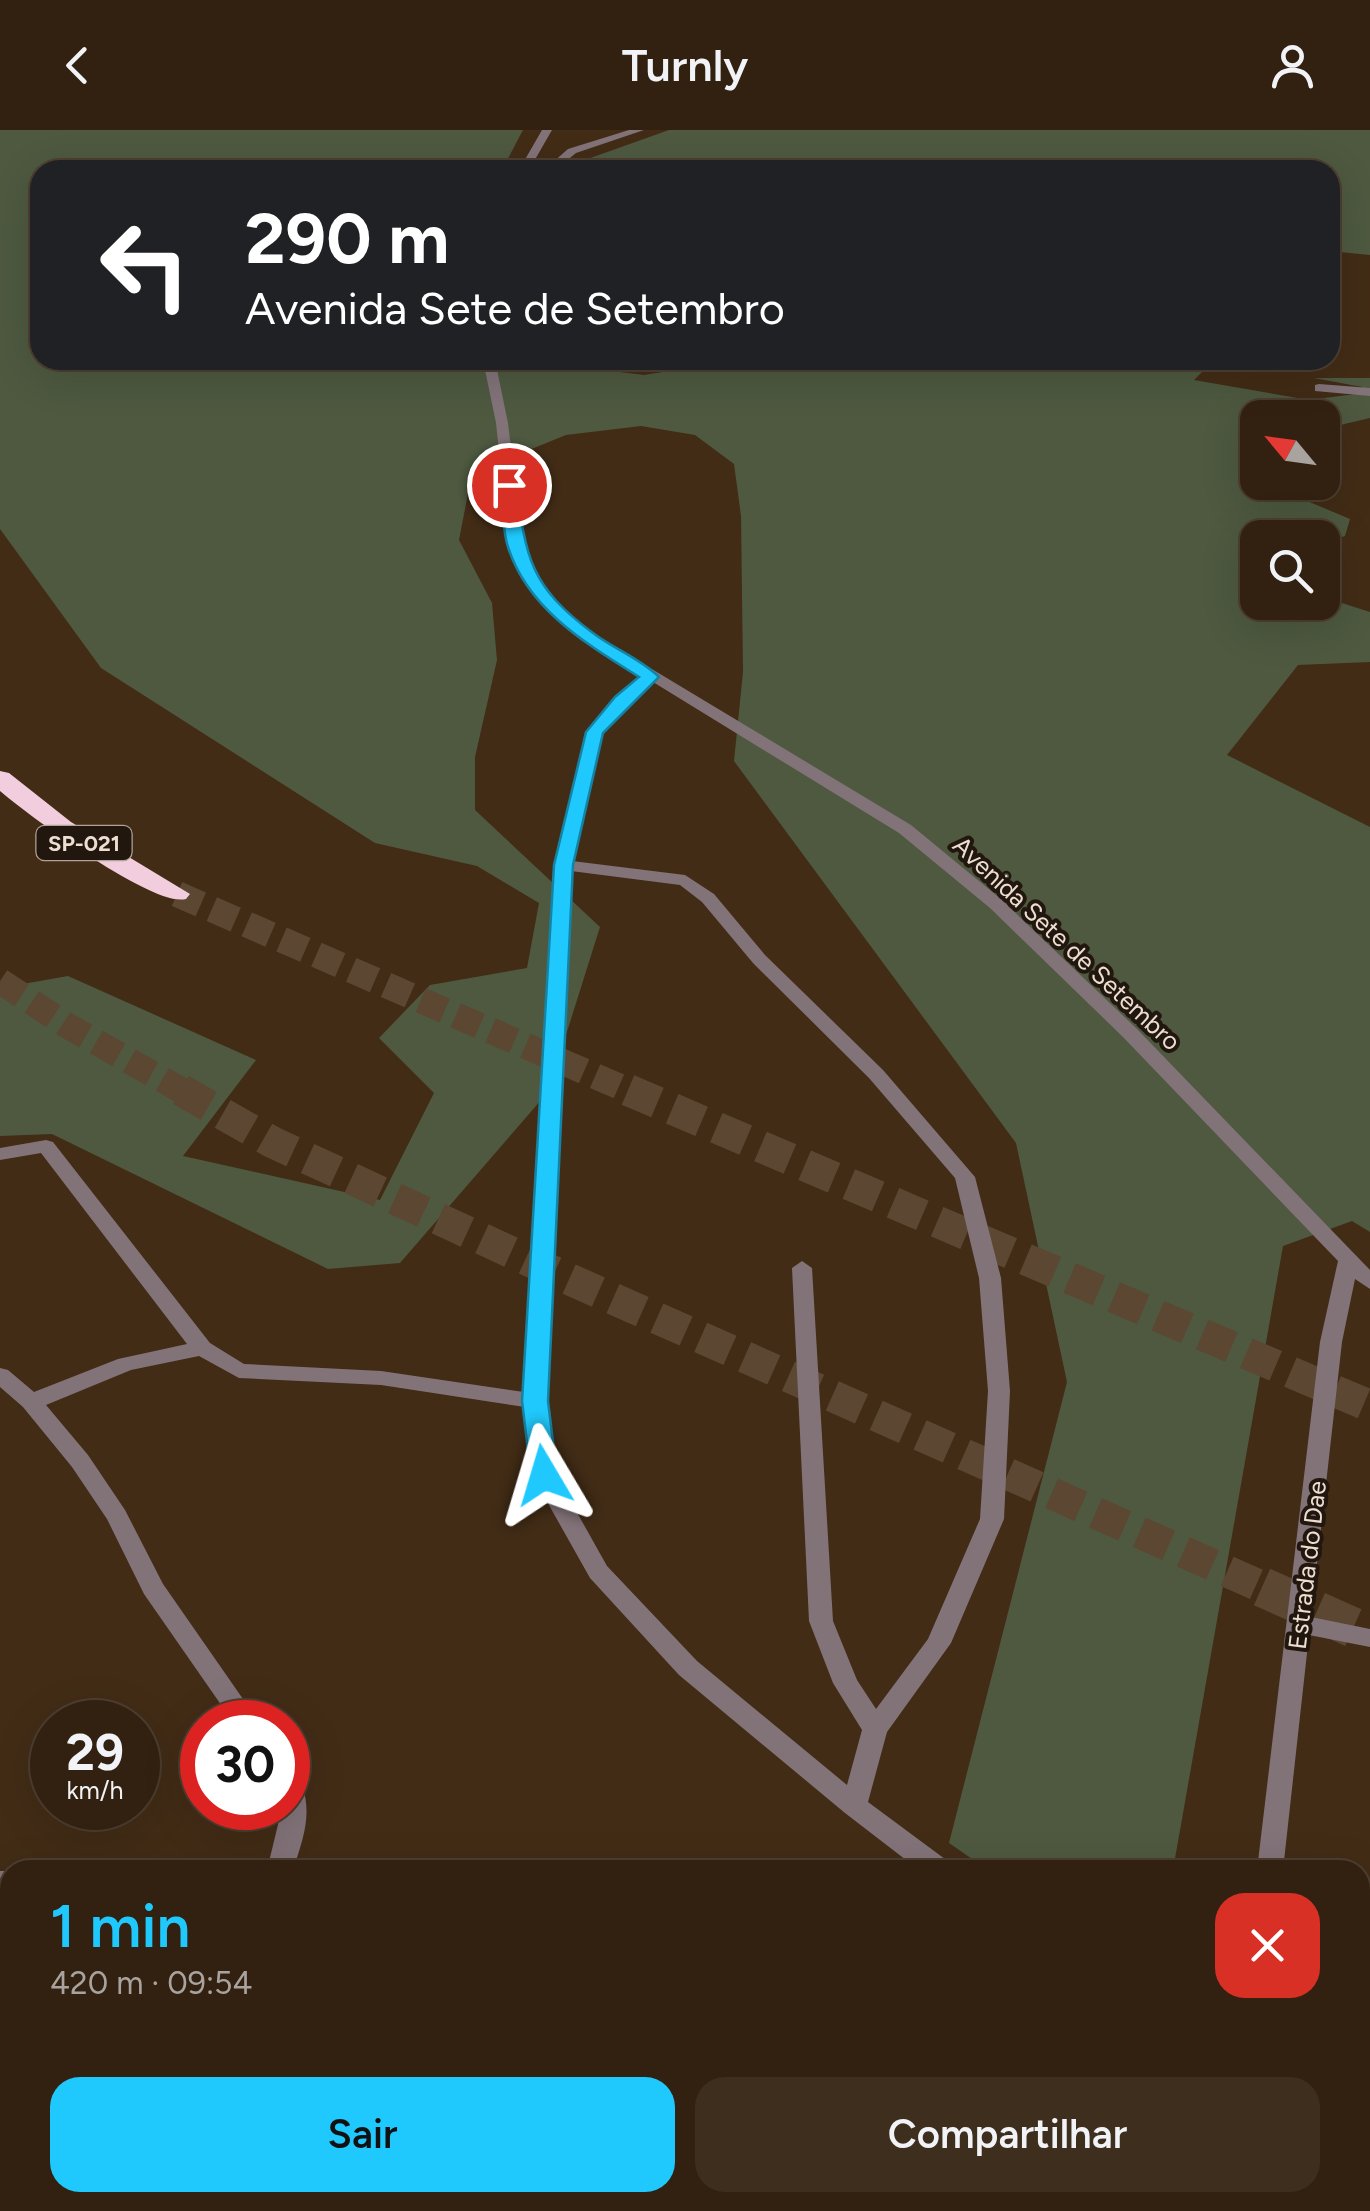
<!DOCTYPE html>
<html lang="pt">
<meta charset="utf-8">
<style>
:root{--surface:#322110;--page:#3d2e1e;--text:#f1f3f6;--muted:#a8a39f;--line:#4d3e30;--accent:#20c9fd}
body{margin:0;font-family:Figtree,sans-serif;background:var(--page);color:var(--text);height:100vh;display:flex;flex-direction:column;font-size:38px;white-space:nowrap}
*{box-sizing:border-box;margin:0}
p{font-size:32px;color:var(--muted)}
.icon{flex:none;width:55px;height:55px;fill:none;stroke:currentColor;stroke-width:2;stroke-linecap:round;stroke-linejoin:round}
.map{position:relative;flex:1;overflow:hidden}
.sheet{position:absolute;left:0px;top:1730px;width:1370px;height:352px;display:flex;flex-direction:column;background:var(--surface);border-radius:30px 30px 0 0;box-shadow:0 10px 40px #0002,0 0 0 2px var(--line)}
.sheet>*{flex:none}
.top-card{position:absolute;left:30px;top:30px;width:1310px;height:210px;border-radius:30px;box-shadow:0 10px 40px #0002,0 0 0 2px var(--line);background:#202124;color:#fff;overflow:hidden}
.needle{width:65px;rotate:299deg}
.buttons{position:absolute;left:1240px;top:270px;display:grid;gap:20px}
.buttons a{display:grid;place-items:center;width:100px;height:100px;border-radius:20px;background:var(--surface);box-shadow:0 10px 40px #0002,0 0 0 2px var(--line);font-size:50px}
.speed{position:absolute;left:30px;top:1570px;display:flex;gap:20px;font-size:50px;font-weight:700;text-align:center}
.speed>*{display:grid;place-content:center;width:130px;height:130px;border-radius:50%;background:var(--surface);box-shadow:0 10px 40px #0002,0 0 0 2px var(--line);line-height:1}
.speed small{font-size:25px;font-weight:400}
.speed .limit{border:15px solid #d22;background:#fff;color:#111}
.pin{position:absolute;display:grid;place-items:center;width:85px;height:85px;color:#fff;margin:-42px;border:5px solid #fff;border-radius:50%;box-shadow:0 2px 10px #0007}
.me{position:absolute;width:110px;margin:-55px;rotate:353deg;stroke-linejoin:round;filter:drop-shadow(0 0 8px #0008)}
.turn{display:flex;align-items:center;gap:35px;height:210px;padding:0 50px;font-size:45px}
.turn .icon{width:130px;height:130px;stroke-width:2.5}
.turn b{display:block;font-size:70px;line-height:85px}
.round{display:grid;place-items:center;flex:none;width:105px;height:105px;border-radius:30px;background:var(--page)}
.head{display:flex;align-items:center;justify-content:space-between;height:170px;padding:0 50px}
h1{font-size:60px;font-weight:600;line-height:75px;color:var(--accent)}
.action{display:flex;gap:20px;margin-top:auto;padding:20px 50px}
.action a{flex:1;height:115px;border-radius:30px;background:var(--accent);color:#111;font-size:40px;font-weight:600;line-height:115px;text-align:center}
.action a+a{background:var(--page);color:var(--text)}
header{display:flex;justify-content:space-between;align-items:center;height:130px;padding:0 50px;background:var(--surface);font-size:45px;font-weight:600}
.map>svg:first-child{display:block}
.green{fill:#4e5940}
.lines{fill:none;stroke-linecap:round;stroke-linejoin:round}
.highway-tunnel-far2{stroke:#5c4732;stroke-width:26;stroke-dasharray:26 12;stroke-linecap:butt}
.highway-tunnel-far1{stroke:#5c4732;stroke-width:32;stroke-dasharray:32 16;stroke-linecap:butt}
.highway-tunnel{stroke:#5c4732;stroke-width:40;stroke-dasharray:40 20;stroke-linecap:butt}
.lane{fill:#827379;fill-rule:evenodd}
.street{fill:#827379;fill-rule:evenodd}
.highway{fill:#f2cdde;fill-rule:evenodd}
.route{fill:#20c9fd;stroke:#1583a4;stroke-width:2.5}
.labels{text-anchor:middle;stroke-width:8;stroke-linejoin:round;paint-order:stroke}
.shield{fill:#21170e;stroke:#b0a296;stroke-width:2.5}
.shield-label{font-size:22px;font-weight:bold;fill:#edded1}
.street-label{font-size:25px;fill:#edded1;stroke:#21170e}
</style>
<header><svg class="icon" aria-label="back" viewBox="0 0 24 24"><path d="M15 5l-7 7 7 7"/></svg>Turnly<svg class="icon" aria-label="person" viewBox="0 0 24 24"><circle cx="12" cy="8" r="4"/><path d="M4 21q1-7 8-7t8 7"/></svg></header>
<div class="map">
<svg width="1370" height="2081" viewBox="0 0 1370 2081">
<rect width="100%" height="100%" fill="#422c16"/>
<path class="green" d="M0,0h523l-21,40h-462v190h481l123,15 92,-15h478l-20,20 115,20 54,-7 -1,-6 -48,-9h56v40l-47,11 -1,-11h-64v64l25,1 -2,7 69,29 -5,17 -22,7 -1,-5h-64v64h64l1,-5 47,15v50l-72,3 -71,90 143,72v405l-18,-11 -69,25 -110,624h-185l-39,-27 118,-461 -51,-239 -282,-382 9,-89 -2,-156 -7,-52 -39,-29 -54,-9 -75,9 -94,38 -13,67 33,63 5,57 -22,97v53l125,117 -52,165 -148,171 -72,6 -276,-135 -52,2v-148l68,-12 188,84 -73,96 197,44 54,-107 -55,-55 51,-53 97,-17 12,-65 -62,-37 -102,-23 -274,-175 -101,-139z
M669,0h701v125l-40,-4v-81h-758l10,-9z"/>
<g class="lines">
<path class="highway-tunnel-far2" d="M177,764l457,199
M0,851l68,45 118,67"/>
<path class="highway-tunnel-far1" d="M181,960l91,52 297,137 698,310
M628,960l742,316"/>
<path class="highway-tunnel" d="M1262,1457l108,48"/>
<path class="lane" d="M1319,254l51,4v8l-55,-5v-6z"/>
<path class="street" d="M542,0h10l-23,40h-10z
M629,0h15l-68,23 -21,17h-11l24,-21z
M483,230h12l13,63 15,123 24,47 45,40 319,192 91,75 135,129 233,241v19l-15,-10 -13,63 -31,275 59,12v18l-61,-12 -26,235h-26l63,-528 18,-81 -215,-224 -133,-129 -91,-75 -246,-151 -27,22 -23,29 -31,128 113,14 29,19 51,61 118,115 92,107 26,101 9,113 -6,128 -53,124 -64,89 -19,70 81,60 3,8h-33l-74,-57 -166,-138 -89,-97 -58,-103 -7,-68 -144,-22 -142,-7 -40,-22 -68,14 -85,35 42,50 37,55 38,74 96,138h-26l-89,-128 -37,-75 -35,-52 -49,-60 -23,-20v-19l8,2 26,22 84,-33 69,-15 -146,-191 -41,7v-12l46,-8 7,2 157,201 34,21 137,7 143,21 31,-527 32,-133 29,-34 26,-22 -60,-37 -46,-41 -27,-52 -13,-123zM571,741l109,14 22,17 51,61 116,115 86,100 24,100 9,113 -8,128 -52,120 -52,70 -19,-29 -24,-59 -21,-353 -10,-7 -10,7 17,353 24,62 29,47 -15,55 -150,-124 -90,-95 -51,-91 -10,-74z
M288,1642l9,3c18,33 7,61 -4,95h-26l15,-62h6z
M0,1741h10v22h-10z
M163,2072h30l-2,9h-30z
M393,2072h42l-4,9h-42z
M1086,2072h33l-4,9h-33z"/>
<path class="highway" d="M0,641l9,2 62,49 119,72 -4,5c-32,9 -158,-84 -186,-108z"/>
</g>
<path class="route" d="M509,350l8,5c8,73 14,102 76,148 21,16 48,26 66,44l-56,56 -30,132 -25,536 9,74 -3,6h-19l-4,-6 -9,-74 32,-536 32,-133 29,-35 24,-20c-52,-33 -111,-67 -131,-130 -6,-18 -5,-43 -7,-62z"/>
<g class="labels">
<rect class="shield" x="36.5" y="696" width="95" height="34" rx="8"/>
<g class="shield-label">
<text x="84" y="721">SP-021</text>
</g>
<g class="street-label">
<text transform="translate(1067 813) rotate(43)" y="9">Avenida Sete de Setembro</text>
<text transform="translate(1307 1435) rotate(-83)" y="9">Estrada do Dae</text>
</g>
</g>
</svg>
<div class="buttons">
<a><svg class="needle" viewBox="-14 -14 28 28"><path d="M0-13l5 13h-10z" fill="#e53935"/><path d="M0 13l5-13h-10z" fill="#a8a39f"/></svg></a>
<a><svg class="icon" aria-label="search" viewBox="0 0 24 24"><circle cx="10" cy="10" r="6"/><path d="M15 15l6 6"/></svg></a>
</div>
<div class="speed"><div>29<small>km/h</small></div><div class="limit">30</div></div>
<div class="pin" style="left:509px;top:355px;background:#d93025"><svg class="icon" aria-label="arrive" viewBox="0 0 24 24"><path d="M6 21V4h12l-3 4 3 4H6"/></svg></div>
<svg class="me" style="left:544px;top:1345px" viewBox="-20 -20 40 40"><path d="M0-17L14 15 0 8-14 15z" fill="#20c9fd" stroke="#fff" stroke-width="4"/></svg>
<div class="top-card">
<div class="turn"><svg class="icon" aria-label="left" viewBox="0 0 24 24"><path d="M17 20v-9H6M10 6l-5 5 5 5"/></svg><div><b>290 m</b>Avenida Sete de Setembro</div></div>
</div>
<section class="sheet">
<div class="head"><div><h1>1 min</h1><p>420 m · 09:54</p></div><a class="round" style="background:#d93025;color:#fff"><svg class="icon" aria-label="close" viewBox="0 0 24 24"><path d="M6 6l12 12M18 6L6 18"/></svg></a></div>
<div class="action"><a>Sair</a><a>Compartilhar</a></div>
</section>
</div>
